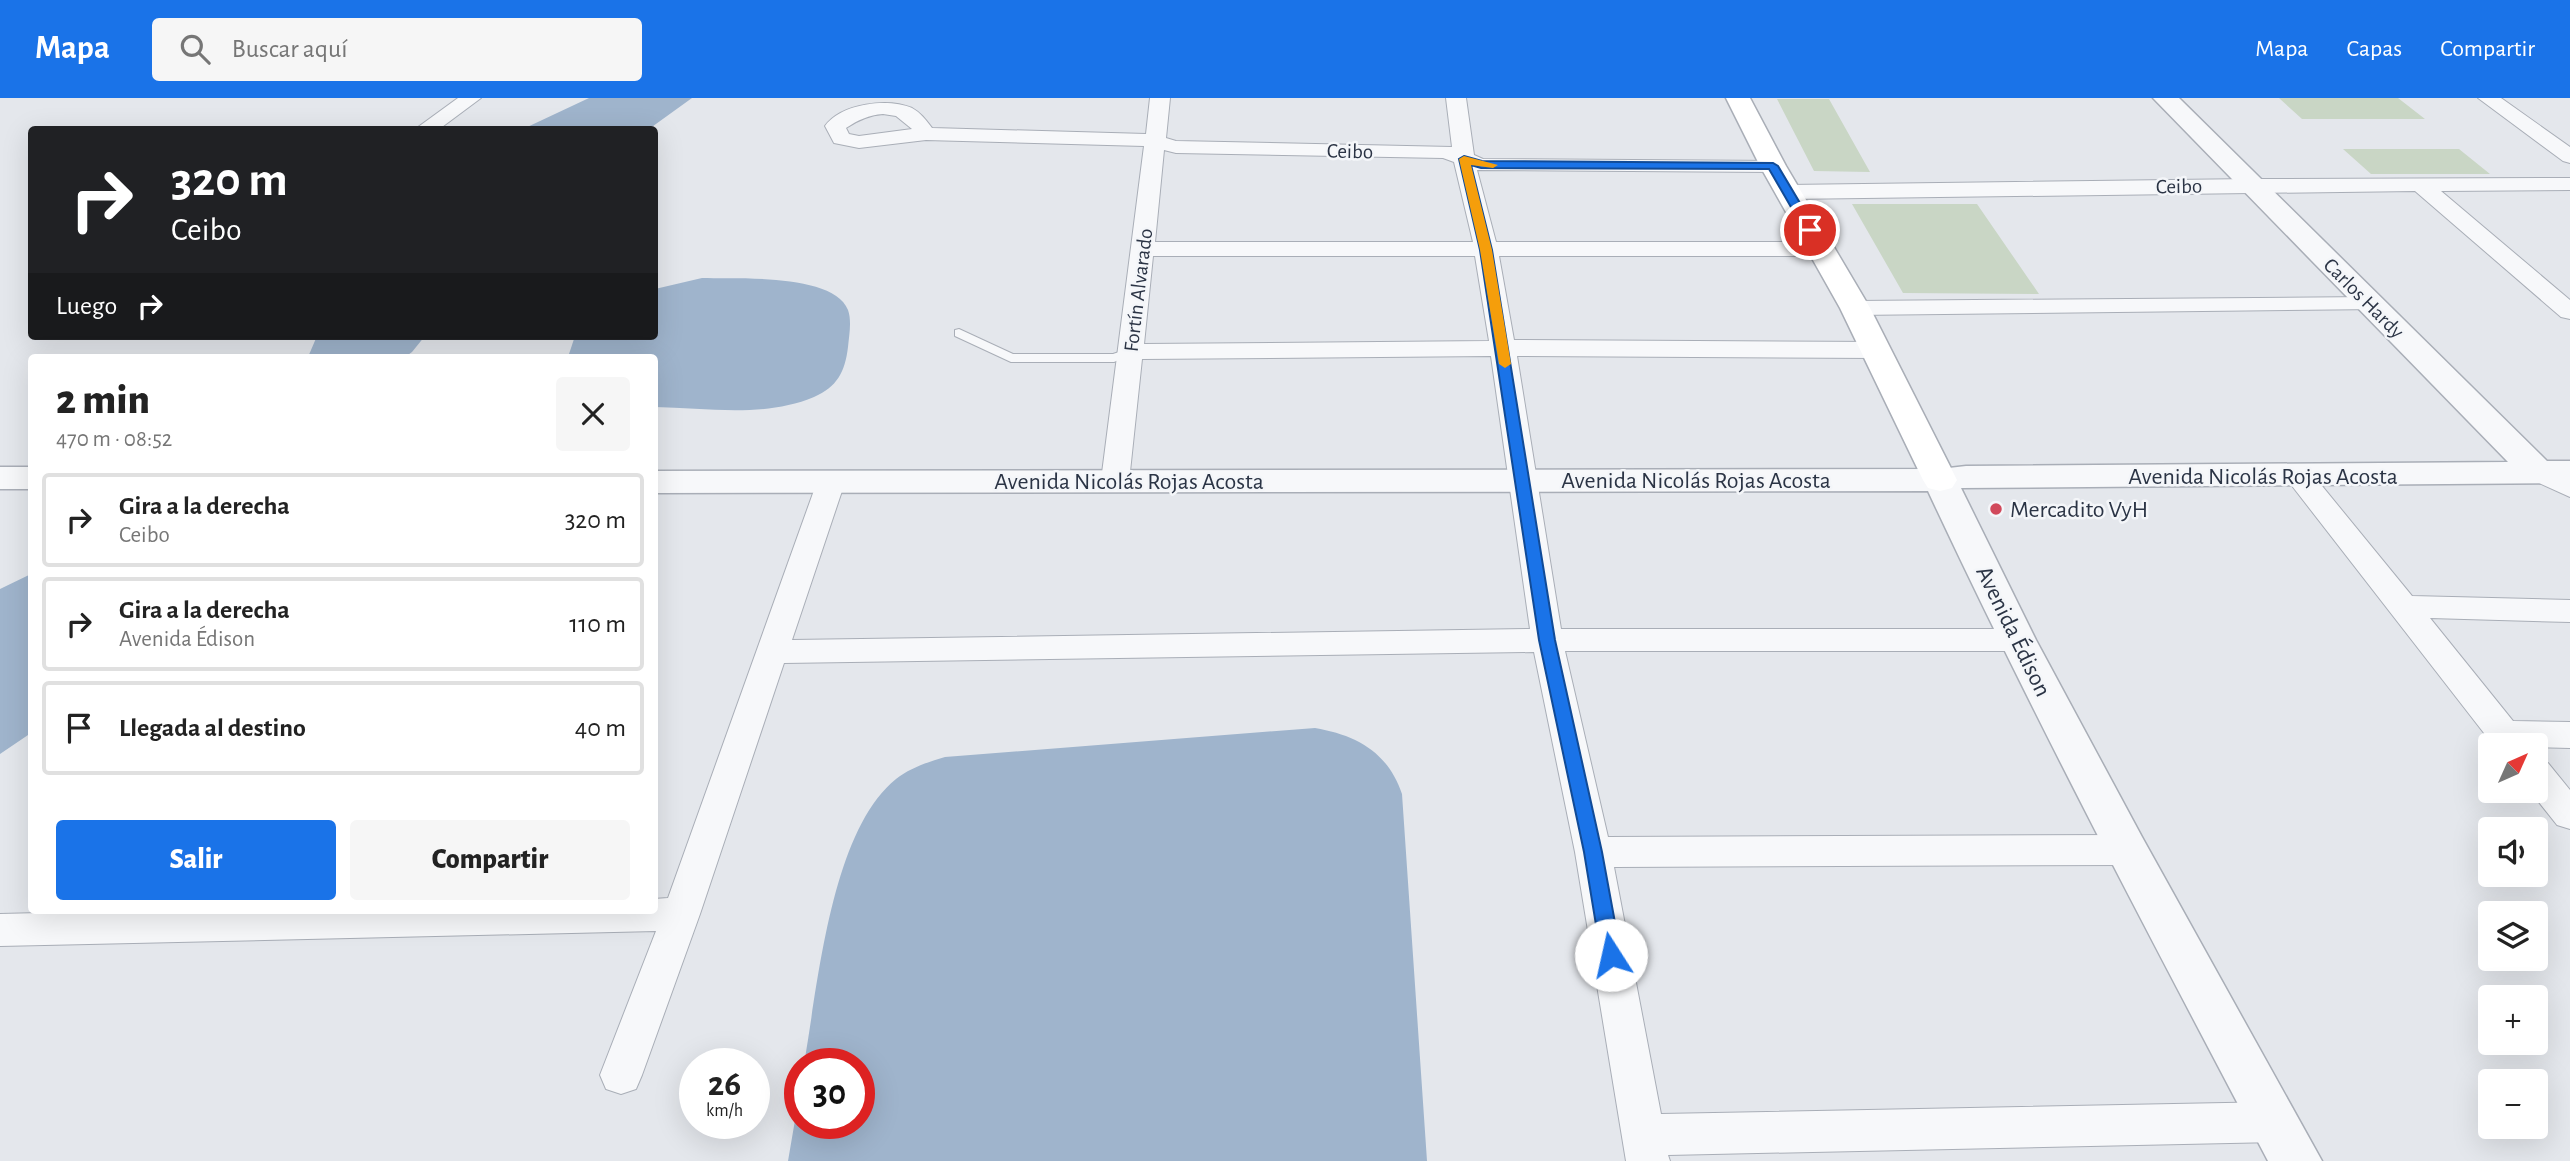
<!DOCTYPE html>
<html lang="es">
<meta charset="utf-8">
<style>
:root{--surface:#fff;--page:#f6f6f6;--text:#222;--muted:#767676;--line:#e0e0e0;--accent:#1a73e8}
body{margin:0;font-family:"Alegreya Sans",sans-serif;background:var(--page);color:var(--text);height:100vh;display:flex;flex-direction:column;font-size:26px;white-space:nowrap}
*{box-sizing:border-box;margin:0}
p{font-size:23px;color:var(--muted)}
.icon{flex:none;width:38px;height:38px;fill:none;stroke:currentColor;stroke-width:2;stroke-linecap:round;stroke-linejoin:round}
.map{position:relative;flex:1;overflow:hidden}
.side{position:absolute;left:28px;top:256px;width:630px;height:560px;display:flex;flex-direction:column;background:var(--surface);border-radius:7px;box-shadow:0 7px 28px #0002}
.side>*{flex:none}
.top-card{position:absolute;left:28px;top:28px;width:630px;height:214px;border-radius:7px;box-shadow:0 7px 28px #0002;background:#202124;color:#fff;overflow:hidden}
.needle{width:46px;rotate:45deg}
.tools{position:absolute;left:2478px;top:635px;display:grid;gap:14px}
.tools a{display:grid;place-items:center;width:70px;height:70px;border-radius:7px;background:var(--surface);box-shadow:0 7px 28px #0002;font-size:35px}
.speed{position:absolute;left:679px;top:950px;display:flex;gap:14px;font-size:35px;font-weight:700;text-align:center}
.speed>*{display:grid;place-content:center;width:91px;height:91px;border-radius:50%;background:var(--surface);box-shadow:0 7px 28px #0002;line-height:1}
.speed small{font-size:18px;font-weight:400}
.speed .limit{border:10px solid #d22;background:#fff;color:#111}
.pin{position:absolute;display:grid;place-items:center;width:60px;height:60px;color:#fff;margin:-30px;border:4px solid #fff;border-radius:50%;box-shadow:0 2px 7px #0007}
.me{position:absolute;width:77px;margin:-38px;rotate:350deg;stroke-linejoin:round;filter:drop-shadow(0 0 5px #0008)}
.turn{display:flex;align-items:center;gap:24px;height:147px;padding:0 28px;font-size:32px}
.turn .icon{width:91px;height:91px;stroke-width:2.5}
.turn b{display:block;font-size:49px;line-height:60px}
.then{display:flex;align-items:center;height:66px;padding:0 28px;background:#0003;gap:14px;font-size:26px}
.round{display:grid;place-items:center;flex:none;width:74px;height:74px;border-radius:7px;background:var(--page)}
.overview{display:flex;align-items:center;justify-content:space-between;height:119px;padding:0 28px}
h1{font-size:42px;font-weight:800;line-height:52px}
.cta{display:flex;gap:14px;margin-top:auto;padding:14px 28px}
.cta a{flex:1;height:80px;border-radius:7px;background:var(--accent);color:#fff;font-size:28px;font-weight:800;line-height:80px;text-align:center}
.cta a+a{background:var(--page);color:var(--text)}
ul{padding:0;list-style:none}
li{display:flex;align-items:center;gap:21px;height:94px;margin:0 14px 10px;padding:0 14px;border:4px solid var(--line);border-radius:7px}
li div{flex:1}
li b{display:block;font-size:26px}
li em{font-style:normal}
header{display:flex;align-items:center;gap:42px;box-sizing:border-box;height:98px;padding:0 35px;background:var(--accent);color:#fff}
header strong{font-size:33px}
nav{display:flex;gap:38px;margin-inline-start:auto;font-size:24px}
.search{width:490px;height:63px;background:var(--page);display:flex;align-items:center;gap:18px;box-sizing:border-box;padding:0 24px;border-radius:7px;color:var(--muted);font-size:26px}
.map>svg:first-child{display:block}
.green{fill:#c9d6c5}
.water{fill:#9fb4cc}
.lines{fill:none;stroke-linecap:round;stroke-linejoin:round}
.service-casing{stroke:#a9aeb7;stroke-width:2}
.minor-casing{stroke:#a9aeb7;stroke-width:2}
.tertiary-casing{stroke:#a9aeb7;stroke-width:3}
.secondary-casing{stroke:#a9aeb7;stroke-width:3}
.service{fill:#f7f8fa;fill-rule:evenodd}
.minor{fill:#f7f8fa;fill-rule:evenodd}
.tertiary{fill:#f7f8fa;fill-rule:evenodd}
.secondary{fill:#fff;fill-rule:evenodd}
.route{fill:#1a73e8;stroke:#114b97;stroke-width:2}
.slow{fill:#f59e0b}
.poi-dot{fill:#d1495b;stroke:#f4f6f9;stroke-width:2.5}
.labels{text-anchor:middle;stroke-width:5;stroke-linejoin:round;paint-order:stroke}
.far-street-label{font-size:21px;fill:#2b3445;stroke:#f4f6f9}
.street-label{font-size:24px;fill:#2b3445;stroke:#f4f6f9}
.poi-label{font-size:24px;fill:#2b3445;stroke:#f4f6f9;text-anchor:start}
</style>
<header>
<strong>Mapa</strong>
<div class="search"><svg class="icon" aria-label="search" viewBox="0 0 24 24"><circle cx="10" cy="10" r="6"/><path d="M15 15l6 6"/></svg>Buscar aquí</div>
<nav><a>Mapa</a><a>Capas</a><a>Compartir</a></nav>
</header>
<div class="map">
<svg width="2570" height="1063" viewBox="0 0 2570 1063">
<rect width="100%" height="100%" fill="#e4e7ec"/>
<path class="green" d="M2279,0h119l27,21h-123z
M1777,1h52l41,73 -56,-1z
M2343,51h116l31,25h-119z
M1852,106h125l62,90 -136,-1z"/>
<path class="water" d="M589,0h103l-43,31h-126z
M702,180c33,1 132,-5 146,32 4,11 1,26 0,37 -3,25 -11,40 -34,50 -50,21 -107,11 -159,10l-1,-50h-86l7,-21h79l1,-47z
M317,238h108l-13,16 -7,5h-97z
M31,476v159l-31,21v-165z
M1315,630c41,7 73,24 87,66l25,367h-639l12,-70v33h59v-60h-55c14,-79 27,-233 92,-285 14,-11 32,-17 49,-22z"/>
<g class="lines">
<g class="service-casing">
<path id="service" d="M959,231l54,25h100l18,-6 6,4 -23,10h-103l-56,-26v-6z"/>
</g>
<g class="minor-casing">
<path id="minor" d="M458,0h23l-43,32h-24z
M1150,0h20l-4,40 10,3 276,6 -6,-49h20l8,57 9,4 298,2 3,5 -3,5 -8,1 -296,-2 19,72h325l8,2 4,5 -4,5 -8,2h-322l15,84 363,2 9,3 4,5 -4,5 -9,3 -360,-2 44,273h456l11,3 5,8 -5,8 -11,3h-452l43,186 518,-2 13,4 5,11 -5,11 -13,4 -512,2 47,247 616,-12 15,6 6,14 -6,14 -15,6 -609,13 2,6h-44l-51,-309 -41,-200 -750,11 -84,251 -58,161 -6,14 -15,5 -15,-5 -6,-14 56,-144 -656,15v-32l159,-4h495v-11l14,-1 149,-416 4,-6 10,-3 10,3 4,6 -53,158 738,-11 -39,-273 -349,3 -13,122 -4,6 -10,3 -10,-3 -4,-6 43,-335 -218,-6 -67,8 -25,-5 -9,-17c17,-23 63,-28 87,-18 9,5 14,12 20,20l214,6zM883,16l13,2 16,13 -53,7 -10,-2 -3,-6c12,-8 23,-13 37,-14zM1164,52l12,3 267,5 11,4 19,80h-318zM1153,158h322l14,85 -345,3z
M2478,0h23l69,49v16l-7,-2z
M2570,80v12l-129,1 129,109v19l-9,-2 -146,-126 -627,8 -8,-2 -3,-5 3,-5 8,-2 464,-6z
M2371,199l9,2 3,5 -3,5 -525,6 -9,-2 -3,-5 3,-5 9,-2z
M2538,365l32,14v20l-42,-19 -4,-6 4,-6z
M2299,369l10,3 103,126 158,4v22l-140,-4 83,103 57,1v26l-76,-2 -205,-264 -4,-6 4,-6z
M2536,662l12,3 22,27v39l-13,-4 -27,-34h6z"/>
</g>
<g class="tertiary-casing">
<path id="tertiary" d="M2153,0h26l368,363h23v22l-609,5 75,152 106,197 180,324h-54c-117,-222 -234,-443 -340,-670l-1274,2v-22l1286,-2 26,-3 542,-4z
M0,369h32v22h-32z"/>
</g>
<g class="secondary-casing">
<path id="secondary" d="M1726,0h24l36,68 84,142 87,172 -5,8 -12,3 -12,-3 -5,-8 -83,-172 -80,-142z"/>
</g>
<use href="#service" class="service"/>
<use href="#minor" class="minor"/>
<use href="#tertiary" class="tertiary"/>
<use href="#secondary" class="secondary"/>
</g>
<path class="route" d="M1464,58l18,5 291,2 5,3 38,64 -10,3 -37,-64 -288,-1 -10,-3 21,85 63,390 47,212 19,103 -3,6 -7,2 -7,-2 -3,-6 -17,-103 -45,-212 -59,-390 -21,-91z"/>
<path class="slow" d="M1464,58l34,9 -5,3 -22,-3 21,85 19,114 -6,4 -6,-4 -19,-114 -21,-91z"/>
<circle class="poi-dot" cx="1996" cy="411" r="7"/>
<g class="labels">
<g class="far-street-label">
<text transform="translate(1350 53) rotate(1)" y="7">Ceibo</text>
<text transform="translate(2179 88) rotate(-1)" y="7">Ceibo</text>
<text transform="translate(1138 192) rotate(-83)" y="7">Fortín Alvarado</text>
<text transform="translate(2364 200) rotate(45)" y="7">Carlos Hardy</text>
</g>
<g class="street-label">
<text x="2263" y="386">Avenida Nicolás Rojas Acosta</text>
<text x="1696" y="390">Avenida Nicolás Rojas Acosta</text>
<text x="1129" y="391">Avenida Nicolás Rojas Acosta</text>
<text transform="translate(2014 533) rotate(64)" y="8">Avenida Édison</text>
</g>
<g class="poi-label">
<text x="2010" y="419">Mercadito VyH</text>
</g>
</g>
</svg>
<div class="tools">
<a><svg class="needle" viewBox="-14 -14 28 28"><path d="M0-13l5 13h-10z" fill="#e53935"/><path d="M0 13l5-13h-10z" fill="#767676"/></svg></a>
<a><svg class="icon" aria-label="sound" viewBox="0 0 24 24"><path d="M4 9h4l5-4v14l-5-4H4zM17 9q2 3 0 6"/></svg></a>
<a><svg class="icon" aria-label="layers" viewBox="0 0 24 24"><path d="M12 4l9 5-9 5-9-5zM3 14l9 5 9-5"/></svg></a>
<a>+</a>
<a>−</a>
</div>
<div class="speed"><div>26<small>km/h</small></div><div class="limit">30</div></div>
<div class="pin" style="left:1810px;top:132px;background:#d93025"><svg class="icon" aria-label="arrive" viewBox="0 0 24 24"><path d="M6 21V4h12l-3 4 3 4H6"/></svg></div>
<svg class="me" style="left:1611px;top:857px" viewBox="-20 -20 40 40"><circle r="19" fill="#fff"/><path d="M0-13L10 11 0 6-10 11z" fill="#1a73e8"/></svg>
<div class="top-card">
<div class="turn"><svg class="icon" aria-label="right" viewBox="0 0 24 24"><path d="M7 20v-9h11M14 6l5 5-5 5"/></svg><div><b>320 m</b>Ceibo</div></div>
<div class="then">Luego<svg class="icon" aria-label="right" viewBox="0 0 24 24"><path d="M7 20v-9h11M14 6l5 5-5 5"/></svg></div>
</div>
<section class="side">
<div class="overview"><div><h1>2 min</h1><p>470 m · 08:52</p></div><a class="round"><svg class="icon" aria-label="close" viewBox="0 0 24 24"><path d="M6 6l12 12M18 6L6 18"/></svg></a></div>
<ul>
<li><svg class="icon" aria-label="right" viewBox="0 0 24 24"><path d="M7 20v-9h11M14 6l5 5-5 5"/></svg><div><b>Gira a la derecha</b><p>Ceibo</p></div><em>320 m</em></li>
<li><svg class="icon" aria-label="right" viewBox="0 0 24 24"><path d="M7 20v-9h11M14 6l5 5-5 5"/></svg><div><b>Gira a la derecha</b><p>Avenida Édison</p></div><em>110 m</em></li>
<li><svg class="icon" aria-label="arrive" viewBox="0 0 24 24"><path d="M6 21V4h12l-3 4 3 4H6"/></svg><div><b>Llegada al destino</b></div><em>40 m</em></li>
</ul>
<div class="cta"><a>Salir</a><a>Compartir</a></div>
</section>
</div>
